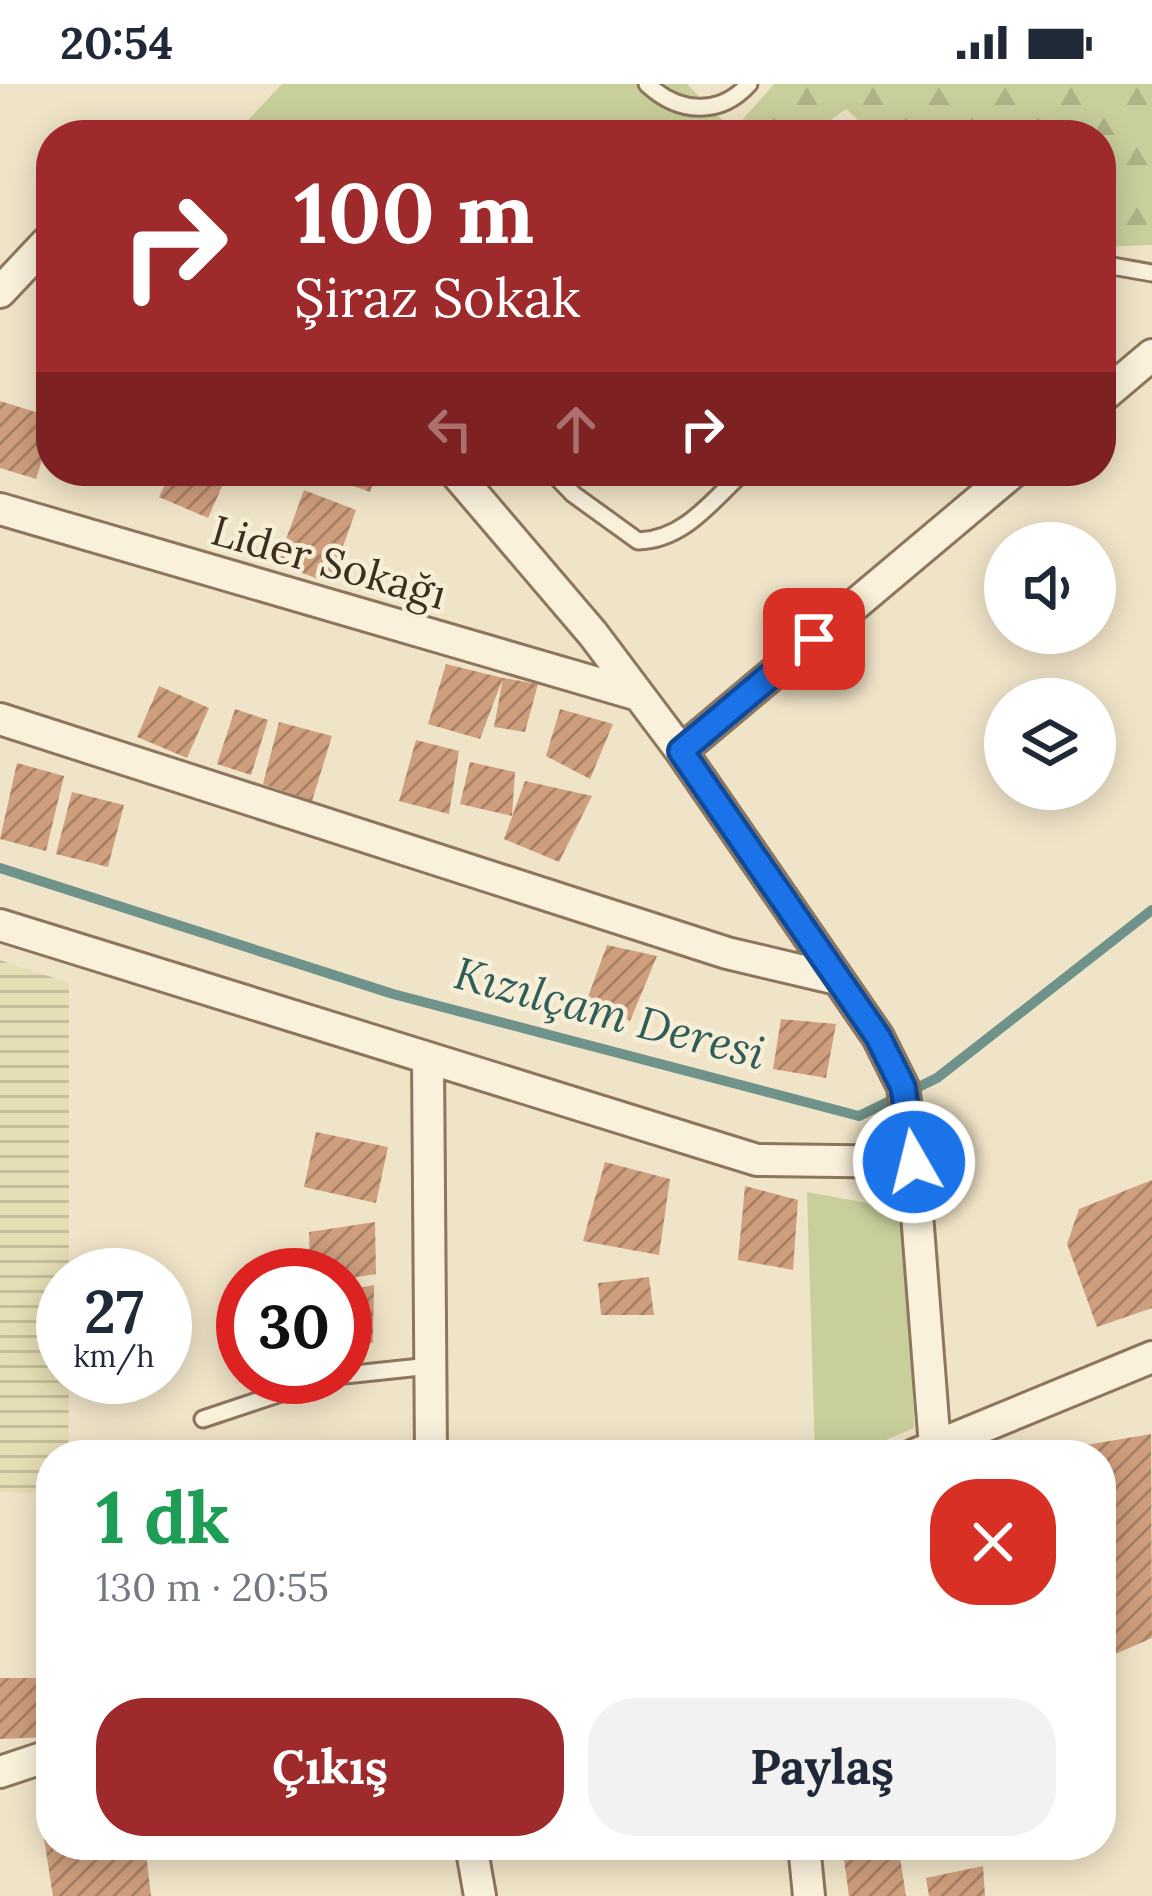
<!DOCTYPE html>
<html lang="tr">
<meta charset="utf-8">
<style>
:root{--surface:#fff;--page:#f2f2f3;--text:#1f2937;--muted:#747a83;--accent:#9e2a2b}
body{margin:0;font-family:Lora,serif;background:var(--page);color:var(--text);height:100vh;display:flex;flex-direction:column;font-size:45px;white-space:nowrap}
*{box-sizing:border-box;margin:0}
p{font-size:39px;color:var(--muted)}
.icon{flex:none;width:66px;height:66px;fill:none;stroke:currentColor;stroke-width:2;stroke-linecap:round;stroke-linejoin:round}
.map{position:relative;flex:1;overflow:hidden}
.panel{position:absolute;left:36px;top:1356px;width:1080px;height:420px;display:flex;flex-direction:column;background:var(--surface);border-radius:48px;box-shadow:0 6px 30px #0003}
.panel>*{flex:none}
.guide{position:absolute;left:36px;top:36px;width:1080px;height:366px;border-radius:48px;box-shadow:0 6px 30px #0003;background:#9e2a2b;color:#fff;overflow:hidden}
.fabs{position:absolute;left:984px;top:438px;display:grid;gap:24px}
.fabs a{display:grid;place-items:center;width:132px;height:132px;border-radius:50%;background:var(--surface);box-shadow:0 6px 30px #0003;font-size:60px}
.speed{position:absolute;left:36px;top:1164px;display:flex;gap:24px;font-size:60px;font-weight:700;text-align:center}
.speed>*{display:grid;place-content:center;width:156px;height:156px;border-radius:50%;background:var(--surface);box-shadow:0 6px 30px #0003;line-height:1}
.speed small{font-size:30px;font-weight:400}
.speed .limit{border:18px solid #d22;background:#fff;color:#111}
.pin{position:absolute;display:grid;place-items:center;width:102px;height:102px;color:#fff;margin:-51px;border-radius:24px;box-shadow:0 6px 18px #0006}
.me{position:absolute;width:132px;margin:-66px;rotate:352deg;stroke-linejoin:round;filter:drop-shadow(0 0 9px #0008)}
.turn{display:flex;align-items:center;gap:42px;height:252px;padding:0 60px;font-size:54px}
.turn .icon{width:156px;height:156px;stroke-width:2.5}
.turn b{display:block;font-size:84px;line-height:102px}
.lanes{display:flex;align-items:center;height:114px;padding:0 60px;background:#0003;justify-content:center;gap:60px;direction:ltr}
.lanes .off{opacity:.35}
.round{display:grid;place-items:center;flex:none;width:126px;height:126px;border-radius:48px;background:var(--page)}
.overview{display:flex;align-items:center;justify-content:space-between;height:204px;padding:0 60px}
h1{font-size:72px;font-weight:800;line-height:90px;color:#1e9e55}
.primary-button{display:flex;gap:24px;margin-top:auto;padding:24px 60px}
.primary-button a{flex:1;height:138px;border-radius:48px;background:var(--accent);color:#fff;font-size:48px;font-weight:800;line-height:138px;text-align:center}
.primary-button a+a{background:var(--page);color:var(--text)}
.status{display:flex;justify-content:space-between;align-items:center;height:84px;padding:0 60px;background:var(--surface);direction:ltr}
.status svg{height:33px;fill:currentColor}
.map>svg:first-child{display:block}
.farmland{fill:url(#farmland-rules)}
.green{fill:#c9cf9b}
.forest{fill:url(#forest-firs)}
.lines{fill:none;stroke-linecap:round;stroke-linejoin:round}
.stream{stroke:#6f938a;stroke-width:10}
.building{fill:url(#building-hatch)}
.service-casing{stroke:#8d765c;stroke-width:21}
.minor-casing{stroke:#8d765c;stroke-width:36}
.service{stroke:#faf1dc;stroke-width:15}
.minor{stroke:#faf1dc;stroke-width:30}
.route-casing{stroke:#114b97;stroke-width:30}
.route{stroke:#1a73e8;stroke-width:21}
.labels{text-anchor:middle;stroke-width:9;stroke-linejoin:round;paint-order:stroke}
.street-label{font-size:42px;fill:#3d2e20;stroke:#f7eed8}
.water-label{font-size:45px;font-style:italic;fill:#2f5d5a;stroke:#f7eed8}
</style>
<div class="status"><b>20:54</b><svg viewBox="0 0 49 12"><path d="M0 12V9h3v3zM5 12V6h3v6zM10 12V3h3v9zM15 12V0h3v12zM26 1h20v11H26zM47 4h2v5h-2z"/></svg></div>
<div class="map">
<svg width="1152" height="1812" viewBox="0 0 1152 1812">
<defs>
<pattern id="farmland-rules" width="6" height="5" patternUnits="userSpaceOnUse" patternTransform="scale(3)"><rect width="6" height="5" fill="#e6deb5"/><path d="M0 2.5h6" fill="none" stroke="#c6bf9b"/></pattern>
<pattern id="forest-firs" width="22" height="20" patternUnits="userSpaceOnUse" patternTransform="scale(3)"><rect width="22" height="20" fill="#c9cf9b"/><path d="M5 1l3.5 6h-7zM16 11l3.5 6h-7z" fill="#aeb285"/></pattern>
<pattern id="building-hatch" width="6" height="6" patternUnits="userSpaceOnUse" patternTransform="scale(3)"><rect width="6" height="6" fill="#cf9f7d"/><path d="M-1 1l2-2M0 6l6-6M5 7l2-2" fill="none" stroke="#a98266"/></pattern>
</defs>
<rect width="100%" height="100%" fill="#f0e4c8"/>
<path class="farmland" d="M0,876l69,23v292h-6v102h6l-1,78h-17v38l-51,-1z"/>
<path class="green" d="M282,0h405l45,46 -3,5h-495z
M807,1108l99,18 8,218 -64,27h-35z"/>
<path class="forest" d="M774,0h378v161l-51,2v-112h-227l-28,-26 -36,26h-81z"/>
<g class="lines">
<path class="stream" d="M0,784l393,126 466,122 78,-38 215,-168"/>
</g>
<path class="building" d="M0,317l51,16v14l-15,48 -36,-11z
M171,387h58l-21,47 -49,-21z
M312,387h65l-7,21z
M304,406l52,20 -26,73 -53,-19z
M446,580l57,14 -23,61 -52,-15z
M503,594l35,6 -13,48 -31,-5z
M159,602l50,22 -22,50 -50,-21z
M235,625l33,11 -17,55 -34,-11z
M560,625l53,15 -23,55 -44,-23z
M279,638l53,14 -20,65 -49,-17z
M416,656l43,11 -10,63 -50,-13z
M470,678l45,10 -3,44 -52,-12z
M17,679l47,13 -18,75 -46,-12z
M525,697l67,15 -33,66 -55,-23z
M72,708l52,13 -16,62 -52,-13z
M607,861l50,11 -27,65 -42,-24z
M781,935l55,5 -10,54 -53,-9z
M316,1048l72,15 -12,56 -72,-16z
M605,1078l65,17 -11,76 -76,-14z
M1152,1096v128l-55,19 -30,-83 12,-35z
M745,1102l53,14 -5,70 -55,-10z
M375,1138l1,52 -31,5v-4h-35l-1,-43z
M649,1193l5,38h-53l-3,-32z
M374,1201l-1,58 -28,1v-53z
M1151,1350l1,204 -48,21 -3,-204h-19l-2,-9z
M0,1594h51v59l-51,2z
M51,1752v9h94l6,51h-98l-9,-57z
M842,1761h56l8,51h-57z
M937,1761h53v2l-50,10z
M983,1782l2,30h-56l-3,-18z"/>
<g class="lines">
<g class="service-casing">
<path id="service" d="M647,0c31,29 72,33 102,0
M1101,180l51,9
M551,387l22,23 65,47c46,-1 75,-41 106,-70
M345,1291l85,-9
M203,1335l126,-42"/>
</g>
<g class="minor-casing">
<path id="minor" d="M0,208l51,-54
M1101,314l51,-43
M0,425l635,185
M0,635l727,234 110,26
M681,667l333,-280
M0,841l757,235 156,2 -10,-75 -25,-50 -197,-286 -88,-117 -139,-163
M428,974l3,397
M913,1078l22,285
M914,1371l238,-98
M0,1688l51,-17
M471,1761l9,51
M804,1761l5,51"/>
</g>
<use href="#service" class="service"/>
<use href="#minor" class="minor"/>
</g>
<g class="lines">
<g class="route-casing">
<path id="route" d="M814,555l-133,112 197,286 25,50 11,75"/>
</g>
<use href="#route" class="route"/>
</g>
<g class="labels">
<g class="street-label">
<text transform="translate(329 478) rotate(16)" y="15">Lider Sokağı</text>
</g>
<g class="water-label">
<text transform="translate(610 929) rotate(15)" y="16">Kızılçam Deresi</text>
</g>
</g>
</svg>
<div class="fabs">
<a><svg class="icon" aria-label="sound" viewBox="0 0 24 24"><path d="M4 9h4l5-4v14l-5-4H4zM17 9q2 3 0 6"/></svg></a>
<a><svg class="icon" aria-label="layers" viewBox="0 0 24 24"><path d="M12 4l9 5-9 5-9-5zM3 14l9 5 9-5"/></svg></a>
</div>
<div class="speed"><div>27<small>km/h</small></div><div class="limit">30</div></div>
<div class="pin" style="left:814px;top:555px;background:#d93025"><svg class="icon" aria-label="arrive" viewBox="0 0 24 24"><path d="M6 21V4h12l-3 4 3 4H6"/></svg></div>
<svg class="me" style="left:914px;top:1078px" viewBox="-20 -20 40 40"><circle r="17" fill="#1a73e8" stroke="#fff" stroke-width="3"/><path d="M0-11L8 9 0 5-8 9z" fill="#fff"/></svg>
<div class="guide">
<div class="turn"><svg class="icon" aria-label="right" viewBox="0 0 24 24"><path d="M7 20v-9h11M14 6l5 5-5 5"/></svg><div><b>100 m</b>Şiraz Sokak</div></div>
<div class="lanes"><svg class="icon off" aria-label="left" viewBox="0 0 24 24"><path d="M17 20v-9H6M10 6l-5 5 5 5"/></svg><svg class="icon off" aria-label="ahead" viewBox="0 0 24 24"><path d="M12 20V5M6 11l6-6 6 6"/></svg><svg class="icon" aria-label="right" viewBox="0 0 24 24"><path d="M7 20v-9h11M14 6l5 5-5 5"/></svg></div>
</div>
<section class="panel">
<div class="overview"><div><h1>1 dk</h1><p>130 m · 20:55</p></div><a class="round" style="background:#d93025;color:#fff"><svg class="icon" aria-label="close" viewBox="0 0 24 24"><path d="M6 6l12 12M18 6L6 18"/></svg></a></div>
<div class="primary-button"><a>Çıkış</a><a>Paylaş</a></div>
</section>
</div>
